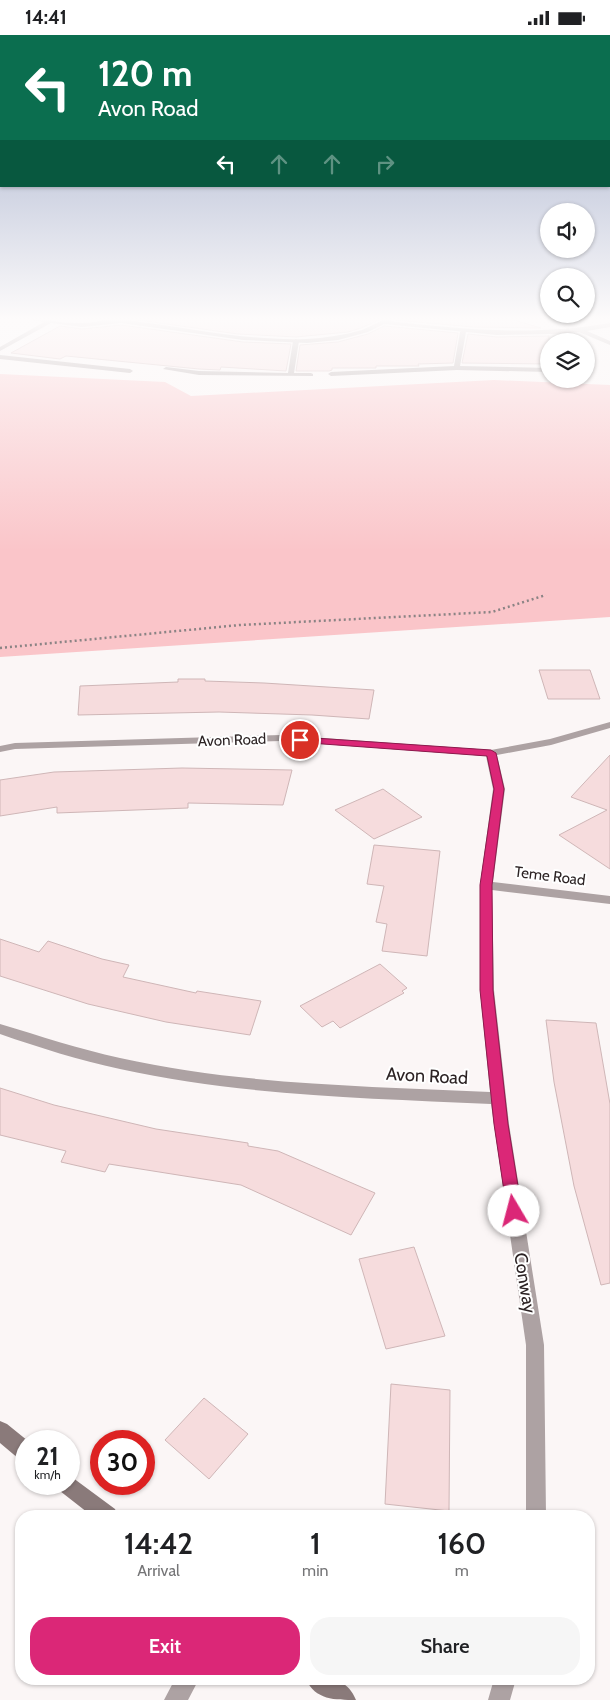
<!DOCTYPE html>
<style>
:root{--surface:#fff;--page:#f6f6f6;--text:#202124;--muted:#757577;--accent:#db2777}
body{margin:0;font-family:Cabin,sans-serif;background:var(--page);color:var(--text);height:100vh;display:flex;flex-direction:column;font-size:19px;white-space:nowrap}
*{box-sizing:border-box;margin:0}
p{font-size:16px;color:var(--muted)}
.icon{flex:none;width:28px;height:28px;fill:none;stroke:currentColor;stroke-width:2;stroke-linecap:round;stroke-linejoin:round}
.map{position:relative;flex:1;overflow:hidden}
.panel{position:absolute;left:15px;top:1475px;width:580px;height:175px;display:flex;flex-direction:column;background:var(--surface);border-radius:20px;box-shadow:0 1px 4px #0004}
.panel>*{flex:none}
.guide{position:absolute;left:0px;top:0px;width:610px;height:152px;box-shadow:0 1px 4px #0004;background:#0b6e4f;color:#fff;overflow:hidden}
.tools{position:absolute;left:540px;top:168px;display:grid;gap:10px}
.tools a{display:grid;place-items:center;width:55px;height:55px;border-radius:50%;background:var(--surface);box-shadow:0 1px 4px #0004;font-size:25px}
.speed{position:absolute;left:15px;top:1395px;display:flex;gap:10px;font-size:25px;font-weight:700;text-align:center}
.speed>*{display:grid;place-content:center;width:65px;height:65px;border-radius:50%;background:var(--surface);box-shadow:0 1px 4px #0004;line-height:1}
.speed small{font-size:12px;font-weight:400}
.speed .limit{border:8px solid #d22;background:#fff;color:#111}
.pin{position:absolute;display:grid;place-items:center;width:42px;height:42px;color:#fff;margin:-21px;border:2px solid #fff;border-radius:50%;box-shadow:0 1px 5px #0007}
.me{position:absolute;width:55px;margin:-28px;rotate:352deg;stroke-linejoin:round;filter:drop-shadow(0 0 4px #0008)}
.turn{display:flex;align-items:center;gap:18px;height:105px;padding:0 15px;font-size:22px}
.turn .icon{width:65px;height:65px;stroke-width:2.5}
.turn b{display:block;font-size:35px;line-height:42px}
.lanes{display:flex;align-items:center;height:48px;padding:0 15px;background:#0003;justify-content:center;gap:25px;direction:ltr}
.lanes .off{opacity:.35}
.eta{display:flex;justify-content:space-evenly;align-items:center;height:85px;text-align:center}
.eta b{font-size:30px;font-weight:600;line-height:35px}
.cta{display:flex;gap:10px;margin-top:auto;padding:10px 15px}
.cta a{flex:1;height:58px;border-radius:20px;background:var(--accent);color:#fff;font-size:20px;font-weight:600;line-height:58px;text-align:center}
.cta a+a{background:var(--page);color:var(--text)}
.status{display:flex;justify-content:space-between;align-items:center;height:35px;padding:0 25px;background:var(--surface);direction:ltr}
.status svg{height:14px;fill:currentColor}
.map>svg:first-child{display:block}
.green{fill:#fac5c9}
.building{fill:#f6dcdd;stroke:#cfb6b7}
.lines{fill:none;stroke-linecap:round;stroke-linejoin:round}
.path{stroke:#8a8384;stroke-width:2.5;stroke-dasharray:2 3;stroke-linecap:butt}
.lane{fill:#ada2a3;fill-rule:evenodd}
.street{fill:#ada2a3;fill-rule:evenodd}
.secondary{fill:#8a7a7a;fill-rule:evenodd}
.route{fill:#db2777;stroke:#8e194d}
.labels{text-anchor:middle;stroke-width:4;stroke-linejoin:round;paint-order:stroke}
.street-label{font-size:15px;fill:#2c2324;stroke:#fff}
.near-street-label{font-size:18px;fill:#2c2324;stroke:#fff}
</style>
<div class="status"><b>14:41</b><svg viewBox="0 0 49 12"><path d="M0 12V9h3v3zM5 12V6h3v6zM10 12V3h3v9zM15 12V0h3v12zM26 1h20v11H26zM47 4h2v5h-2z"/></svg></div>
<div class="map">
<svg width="610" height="1665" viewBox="0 0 610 1665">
<rect width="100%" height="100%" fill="#fbf6f6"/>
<path class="green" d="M0,339l165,8 26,14 303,-16 116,5v232l-610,40z"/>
<path class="building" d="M124,283h259l-22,10 -13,4 -52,5 -58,-3z
M396,283h111l34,10 -68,-1 -78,-7z
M121,290l122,17 48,2 -5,27 -65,-4 -1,3 -21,-1 -133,-13 -6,3 -49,-6 49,-27 22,3z
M384,291l74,7 -5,30 -35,1 1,2h-43v2h-44v2l-3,1h-33l4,-26 38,-3 30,-8z
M468,299l29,3 52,-1v28l-87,-1z
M539,635h51l10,29h-52z
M178,644h27v2l59,2 110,7 -5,29 -57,-4 -93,-3 -141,3 2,-29 98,-4z
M610,720v114l-51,-34 48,-25 -36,-13z
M182,733l110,2 -9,35 -95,-2v5l-131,5v-6l-57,9v-36l54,-8z
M383,754l39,28 -48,22 -39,-29z
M374,810l66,6 -13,105 -45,-5 5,-27 -11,-2 8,-36 -17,-2z
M0,904l39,13 9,-11 54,18 27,6 -6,12 73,16 1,-2 64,10 -11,34 -84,-13 -78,-18 -88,-28z
M380,929l27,24 -5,3 2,2 -64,35 -7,-7 -11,6 -22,-21z
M546,985l50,3 14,81v179l-9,2 -27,-99 -20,-104z
M0,1053l54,17 102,24 92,14v3l30,5 97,42 -24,42 -110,-50 -132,-21 -4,8 -44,-10 5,-11 -66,-16z
M414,1212l31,89 -59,13 -27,-90z
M391,1349l59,6 -1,121 -64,-7z
M204,1363l44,36 -39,45 -44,-39z"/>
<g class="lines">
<path class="path" d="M0,613l240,-23 252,-13 54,-17"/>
<path class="lane" d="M463,295l3,2 -6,34 89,2v4l-92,-2 -126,6 -3,-2 3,-2 123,-6 6,-34z
M296,304l3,2 -5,32h17l2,1v2l-114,-1 -36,-6 3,-2 33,4 89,2 5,-32z
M0,320l130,14 3,2 -3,2 -130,-14z
M586,335l4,1 1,1 -5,2z"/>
<path class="street" d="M23,283c18,0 35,5 53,5 17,1 32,-5 49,-3 60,7 120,21 181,19 19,-1 38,-4 56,-9 11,-4 20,-12 32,-12l-4,3c74,9 146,15 220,2v4l-23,4 23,10v4l-31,-13 -26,2 -56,1 -113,-11 -16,8 -30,8 -31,3 -64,-3 -122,-17 -39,4 -31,-4 -51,28v-4l44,-25z
M610,687v6l-59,17 -54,10 8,34 -12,93 117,14v8l-118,-14 2,100 15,134 35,221 2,171h-20v-171l-35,-241c-123,-6 -249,-8 -371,-35 -41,-9 -80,-21 -120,-35v-10c40,12 79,25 120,34 121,27 247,28 370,34l-10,-102v-105l13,-96 -7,-33 -205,-15 -266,8 -15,3v-6l15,-3 266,-8 210,15 59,-11z
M175,1644h24l-11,21h-24z
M494,1644h22l-6,21h-22z"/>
<path class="secondary" d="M0,1386l7,3 21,17h-2v21l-7,-3 -19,-16z
M69,1440l46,34 3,7h-26l-32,-25 -3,-7h12z
M306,1644c21,-1 41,-2 50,21 -21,0 -41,0 -50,-21z"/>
</g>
<linearGradient id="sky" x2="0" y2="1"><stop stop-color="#99a5c6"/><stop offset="0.55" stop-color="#fdfbfb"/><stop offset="1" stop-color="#fdfbfb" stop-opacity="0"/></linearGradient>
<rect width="610" height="516" fill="url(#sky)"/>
<path class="route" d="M300,702l191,13 5,3 8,36 -12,96 1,105 15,134 14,87 -2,4 -6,2 -5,-2 -2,-4 -13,-87 -14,-134v-105l14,-96 -7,-33 -191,-14 -1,-2z"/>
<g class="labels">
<g class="street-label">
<text transform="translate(232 705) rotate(-2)" y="5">Avon Road</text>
<text transform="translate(550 841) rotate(7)" y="5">Teme Road</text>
</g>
<g class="near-street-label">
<text transform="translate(427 1041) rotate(3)" y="6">Avon Road</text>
<text transform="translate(525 1248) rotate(81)" y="6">Conway</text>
</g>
</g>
</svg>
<div class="tools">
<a><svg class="icon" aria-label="sound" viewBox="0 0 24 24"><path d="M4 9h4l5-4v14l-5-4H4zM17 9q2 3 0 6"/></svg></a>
<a><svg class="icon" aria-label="search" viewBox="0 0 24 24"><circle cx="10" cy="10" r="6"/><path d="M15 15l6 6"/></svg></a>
<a><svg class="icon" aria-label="layers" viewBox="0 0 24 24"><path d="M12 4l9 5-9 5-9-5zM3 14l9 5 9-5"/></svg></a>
</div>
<div class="speed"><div>21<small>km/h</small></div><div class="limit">30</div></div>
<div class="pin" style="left:300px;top:705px;background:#d93025"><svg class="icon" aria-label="arrive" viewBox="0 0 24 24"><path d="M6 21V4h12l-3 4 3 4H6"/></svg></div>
<svg class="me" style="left:514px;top:1176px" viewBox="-20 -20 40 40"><circle r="19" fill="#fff"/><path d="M0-13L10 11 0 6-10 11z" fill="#db2777"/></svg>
<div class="guide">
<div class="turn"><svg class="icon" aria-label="left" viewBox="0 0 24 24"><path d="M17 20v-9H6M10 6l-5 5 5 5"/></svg><div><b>120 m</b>Avon Road</div></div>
<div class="lanes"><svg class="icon" aria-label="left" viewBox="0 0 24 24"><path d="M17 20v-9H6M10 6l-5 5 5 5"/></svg><svg class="icon off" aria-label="ahead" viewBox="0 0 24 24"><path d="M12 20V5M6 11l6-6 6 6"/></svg><svg class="icon off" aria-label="ahead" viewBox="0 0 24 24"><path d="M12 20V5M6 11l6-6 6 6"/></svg><svg class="icon off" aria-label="right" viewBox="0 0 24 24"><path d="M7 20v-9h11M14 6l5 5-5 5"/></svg></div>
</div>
<section class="panel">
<div class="eta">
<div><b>14:42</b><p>Arrival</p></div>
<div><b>1</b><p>min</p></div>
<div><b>160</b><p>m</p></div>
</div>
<div class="cta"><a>Exit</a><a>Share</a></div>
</section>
</div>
